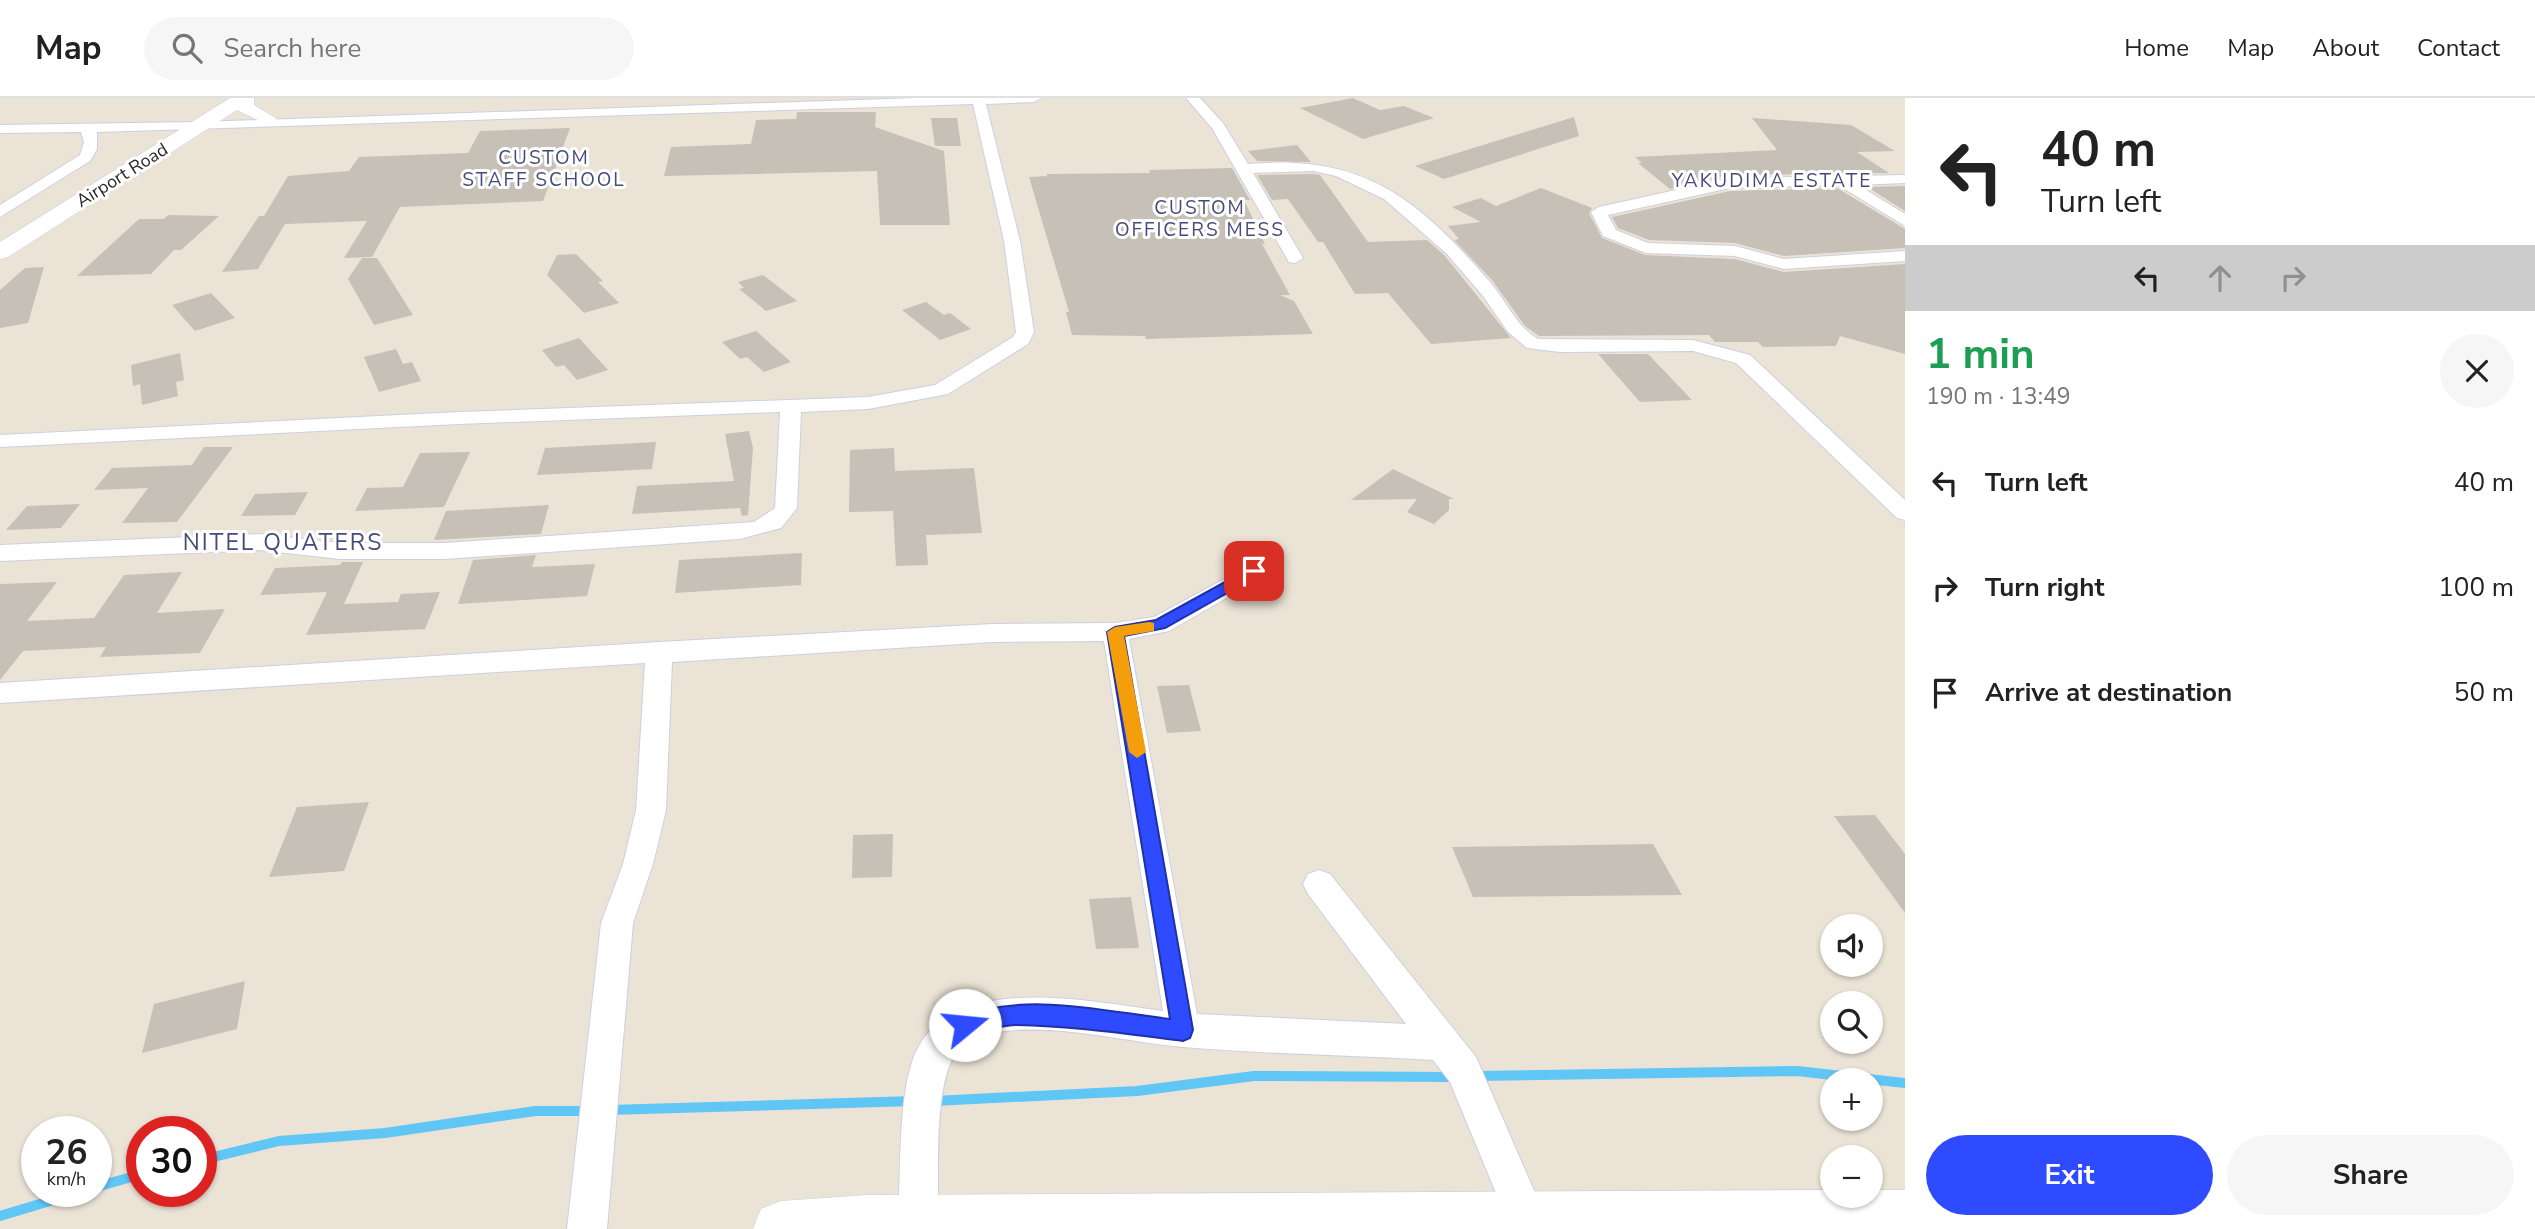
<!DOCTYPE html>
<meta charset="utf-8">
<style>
:root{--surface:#fff;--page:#f6f6f6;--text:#222;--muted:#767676;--line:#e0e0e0;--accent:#2f4bff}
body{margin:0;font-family:"Nunito Sans",sans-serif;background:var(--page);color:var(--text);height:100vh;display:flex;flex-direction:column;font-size:26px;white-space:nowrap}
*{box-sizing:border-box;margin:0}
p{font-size:23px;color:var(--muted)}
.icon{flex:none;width:38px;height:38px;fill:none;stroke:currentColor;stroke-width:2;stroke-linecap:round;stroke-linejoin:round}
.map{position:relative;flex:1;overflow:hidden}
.side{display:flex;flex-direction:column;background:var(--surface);width:630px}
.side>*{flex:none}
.guide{background:#fff;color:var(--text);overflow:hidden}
.fabs{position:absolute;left:1820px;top:816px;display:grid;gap:14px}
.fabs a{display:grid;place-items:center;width:63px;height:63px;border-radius:50%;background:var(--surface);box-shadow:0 2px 5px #0004;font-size:35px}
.speed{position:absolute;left:21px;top:1018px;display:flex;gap:14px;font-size:35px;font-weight:700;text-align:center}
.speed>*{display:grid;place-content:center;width:91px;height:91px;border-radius:50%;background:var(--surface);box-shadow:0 2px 5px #0004;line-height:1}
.speed small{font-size:18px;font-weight:400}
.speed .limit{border:10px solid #d22;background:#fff;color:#111}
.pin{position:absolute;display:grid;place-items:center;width:60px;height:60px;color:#fff;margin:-30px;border-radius:14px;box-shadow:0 4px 10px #0006}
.me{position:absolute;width:77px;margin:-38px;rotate:73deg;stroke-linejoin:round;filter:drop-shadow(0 0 5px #0008)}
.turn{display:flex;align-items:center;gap:24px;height:147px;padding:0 21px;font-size:32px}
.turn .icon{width:91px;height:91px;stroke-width:2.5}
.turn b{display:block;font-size:49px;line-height:60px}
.lanes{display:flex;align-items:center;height:66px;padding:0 21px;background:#0003;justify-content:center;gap:35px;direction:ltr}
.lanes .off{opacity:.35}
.round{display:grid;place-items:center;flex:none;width:74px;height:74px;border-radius:37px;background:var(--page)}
.headline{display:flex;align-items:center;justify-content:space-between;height:119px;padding:0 21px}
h1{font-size:42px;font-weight:700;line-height:52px;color:#1e9e55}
.button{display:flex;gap:14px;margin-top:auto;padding:14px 21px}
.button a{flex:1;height:80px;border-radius:42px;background:var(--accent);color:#fff;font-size:28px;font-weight:700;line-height:80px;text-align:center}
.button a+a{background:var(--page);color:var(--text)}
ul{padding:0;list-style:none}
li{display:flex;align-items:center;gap:21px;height:105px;padding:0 21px}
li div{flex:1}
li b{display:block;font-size:26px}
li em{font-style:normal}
header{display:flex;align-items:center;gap:42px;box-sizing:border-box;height:98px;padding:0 35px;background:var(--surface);border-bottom:2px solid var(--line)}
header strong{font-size:33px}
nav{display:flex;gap:38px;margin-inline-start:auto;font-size:24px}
.search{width:490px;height:63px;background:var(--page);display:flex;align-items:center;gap:18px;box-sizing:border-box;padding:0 24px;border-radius:38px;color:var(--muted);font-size:26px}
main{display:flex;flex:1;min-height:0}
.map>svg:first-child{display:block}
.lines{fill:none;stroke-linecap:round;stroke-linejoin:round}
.stream{stroke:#60c6f6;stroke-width:10}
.building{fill:#c6c0b6}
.street-casing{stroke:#cccfe1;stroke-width:2}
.secondary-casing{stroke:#cccfe1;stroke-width:1}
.street{fill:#fff;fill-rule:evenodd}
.secondary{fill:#fff;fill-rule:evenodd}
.route{fill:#2f4bff;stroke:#1f31a6;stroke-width:2}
.slow{fill:#f59e0b}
.labels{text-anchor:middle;stroke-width:6;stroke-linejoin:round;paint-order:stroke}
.far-street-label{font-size:18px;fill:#272727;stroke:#fff}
.far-neighbourhood-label{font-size:19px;letter-spacing:2px;fill:#454b79;stroke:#fff}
.neighbourhood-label{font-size:23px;letter-spacing:2px;fill:#454b79;stroke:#fff}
</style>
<header>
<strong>Map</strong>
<div class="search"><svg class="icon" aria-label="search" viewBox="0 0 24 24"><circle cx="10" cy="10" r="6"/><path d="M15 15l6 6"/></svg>Search here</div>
<nav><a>Home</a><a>Map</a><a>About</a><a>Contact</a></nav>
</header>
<main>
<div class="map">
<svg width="1905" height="1131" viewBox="0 0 1905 1131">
<rect width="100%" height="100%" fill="#ebe3d6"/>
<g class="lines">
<path class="stream" d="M1475,978l322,-5 108,12
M934,1003l203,-10 117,-15 201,1
M608,1012l306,-9
M201,1062l78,-19 106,-8 150,-22h53
M96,1089l46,-13
M0,1118l80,-24"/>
</g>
<path class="building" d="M1353,0l27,12 24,-4 30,12 -71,21 -63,-31z
M797,14h79l-1,15 69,24 6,74h-70l-3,-54 -213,5 7,-29 80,-3 5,-24 40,-1z
M1574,19l5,19 -135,43 -29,-13z
M931,20h26l4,28h-26z
M1752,20l99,7 44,26 -38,1 32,21 -159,2 -60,14 -32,-26h4l-7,-6 142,-7z
M570,30l-27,73 -143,6 -28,50 -28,1 23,-37 -82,3 -27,45 -36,3 37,-56h5l24,-40 61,-5 10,-14 109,-4 12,-22z
M1297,47l14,17 -54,-1 -9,-10z
M1232,70l18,32h-6l21,44h-3l28,51h-10l14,6 19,33 -167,5 -1,-3 -73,-1 -6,-23h3l-40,-135 18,-1v-2l103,-1 -1,-3z
M1313,76l7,1 48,67 59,-2 18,16 66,82 -80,6 -43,-51 -33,1 -32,-52h-5l-30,-43 -16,1 -15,-25z
M1905,88v25l-38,-24z
M1541,90l51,20 -3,5 13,25 43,17 90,4 49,13 121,-8v90l-65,-18 -4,10 -73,1 -5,-5h-43l-6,-7 -170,1 -14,-10 -33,-46 -38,-40 5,-1 -11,-13 33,-4 -29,-15 29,-9 15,8z
M1837,90l68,41v19l-121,8 -49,-13 -86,-3 -31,-12 -6,-11 118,-26z
M168,117l51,1 -38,34h-7l-23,24 -74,2 62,-57h25z
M576,156l27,27 -5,1 21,21 -35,10 -37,-38 10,-20z
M362,160h15l36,57 -39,10 -26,-46z
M44,169l-16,56 -28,5v-38l25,-22z
M763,177l34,26 -31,10 -27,-22 5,-1 -6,-6z
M211,195l24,25 -40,13 -23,-26z
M926,204l18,13 6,-2 21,16 -31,11 -38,-30z
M756,233l35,31 -27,10 -17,-15 -7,2 -18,-17z
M579,240l29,32 -31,10 -13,-15 -8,2 -14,-17z
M396,251l7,15 9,-2 9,19 -42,11 -15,-35z
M180,255l4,27 -8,2 2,14 -36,9 -2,-21 -7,2 -2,-21z
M1598,256h50l44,46 -52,2z
M749,333l4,17 -5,67 -6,1 -2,-8 -108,6 5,-28 97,-5 -9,-47z
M656,344l-4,27 -115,6 8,-27z
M204,349h29l-56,75 -55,1 26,-35 -54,2 18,-22 80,-3z
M894,350l1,23 79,-3 8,65 -56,2 2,30 -32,1 -3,-55 -44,1 1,-62z
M470,354l-26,55 -89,4 12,-23 36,-1 17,-34z
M1393,371l61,30h-5v11l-15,14 -27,-12 10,-13 -66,1z
M308,394l-13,23 -54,1 14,-22z
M80,406l-19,24 -55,2 21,-24z
M549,407l-8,29 -107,6 12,-29z
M802,455l-1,32 -126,8 4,-33z
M536,457l-4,12 63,-3 -8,32 -129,8 15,-44z
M342,464h21l-19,42 54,-2 3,-8 39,-2 -15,37 -119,6 21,-43 -67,3 15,-27 65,-3z
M182,474l-25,41 68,-4 -25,44 -100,4 6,-10 -83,4 -23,29v-96l57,-2 -30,39 67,-3 30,-43z
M1189,587l12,46 -34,2 -10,-47z
M369,704l-25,69 -75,6 28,-70z
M1875,717l30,39v59l-71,-97z
M893,736l-1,43 -40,1 1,-43z
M1653,746l29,51 -209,2 -21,-50z
M1131,799l8,51 -43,1 -7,-50z
M245,883l-8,48 -95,24 12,-49z"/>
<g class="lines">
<g class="street-casing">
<path id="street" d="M916,0h125l-7,4 -48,2 34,137 14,91 -6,12 -80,50 -80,15 -67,3 -4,96 -16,20 -41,11 -296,20h-104l-81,-9 -259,11v-16l259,-11 81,9h104l310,-21 21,-14 5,-96 -321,12 -459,23v-12l459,-23 409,-15 67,-12 78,-48 3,-5 -12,-91 -31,-137 -876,28v17l-7,12 -90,56v-12l80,-50 4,-13 -3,-10 -81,1v-8l198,-3z
M1186,0h14l23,25 25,41c116,-10 169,34 242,118 16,18 26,45 48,57l155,1 57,15 155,145v20l-8,-2 -161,-155 -43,-12 -133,1 -33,-4 -19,-16 -25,-36 -36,-42 -63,-55 -48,-23 -23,-5 -60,2 50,85 -8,5 -6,-1 -77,-134z
M1905,77v8l-47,2 47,29v12l-67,-41 -108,3 -122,27 8,15 32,13 87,3 49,13 121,-8v10l-121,8 -49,-13 -89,-3 -43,-17 -12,-24 8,-5 131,-29z
M1254,465l9,2 3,6 -3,6 -94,54 -40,8 68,375 209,10 -98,-130 -5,-10 5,-10 11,-4 11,4 146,183 69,159 -6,13h-28l-61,-147 -17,-22c-83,-5 -167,-6 -250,-13 -60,-5 -125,-24 -186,-15 -14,2 -31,10 -41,22 -23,28 -17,128 -18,167l-4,8h-32l-4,-8c3,-46 0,-117 14,-159 30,-94 179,-60 251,-51l-59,-370 -112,1 -320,20 -6,148 -13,54 -20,59 -26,306h-40l34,-306 22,-59 13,-54 9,-147 -645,40v-20l659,-41 333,-18 123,-1 39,-6z"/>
</g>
<g class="secondary-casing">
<path id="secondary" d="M230,0h24v7l23,14 -9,6 -31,-15 -229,147 -8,2v-17z
M1832,1092v5h39v-5h34v39h-1152l8,-20 20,-8 86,-6z"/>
</g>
<use href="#street" class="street"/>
<use href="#secondary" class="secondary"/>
</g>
<path class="route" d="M1254,468l8,5 -3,4 -94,53 -41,8 69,394 -3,8 -7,3c-56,-7 -111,-15 -167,-16 -18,0 -45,12 -58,7l-3,-7 3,-7c66,-27 144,-7 212,1l-63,-387 8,-5 41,-7z"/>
<path class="slow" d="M1149,524l5,1v8l-30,5 22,116 -9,6 -8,-6 -22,-120 8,-5z"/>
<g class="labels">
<g class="far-street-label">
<text transform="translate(122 77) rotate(-32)" y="6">Airport Road</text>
</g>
<g class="far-neighbourhood-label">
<text x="544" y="66">CUSTOM<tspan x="544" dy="22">STAFF SCHOOL</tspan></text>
<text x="1772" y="89">YAKUDIMA ESTATE</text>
<text x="1200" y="116">CUSTOM<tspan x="1200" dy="22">OFFICERS MESS</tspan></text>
</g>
<g class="neighbourhood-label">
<text x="283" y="452">NITEL QUATERS</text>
</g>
</g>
</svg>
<div class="fabs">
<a><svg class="icon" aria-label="sound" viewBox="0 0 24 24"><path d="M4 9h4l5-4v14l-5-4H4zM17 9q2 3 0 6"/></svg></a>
<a><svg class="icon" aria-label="search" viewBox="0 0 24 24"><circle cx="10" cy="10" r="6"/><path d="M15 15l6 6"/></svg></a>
<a>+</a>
<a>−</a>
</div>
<div class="speed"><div>26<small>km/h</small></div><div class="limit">30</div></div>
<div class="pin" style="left:1254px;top:473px;background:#d93025"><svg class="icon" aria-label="arrive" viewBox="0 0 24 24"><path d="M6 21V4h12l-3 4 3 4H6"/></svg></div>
<svg class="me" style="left:965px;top:927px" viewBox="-20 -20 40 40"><circle r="19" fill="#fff"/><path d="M0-13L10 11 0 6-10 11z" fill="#2f4bff"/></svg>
</div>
<section class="side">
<div class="guide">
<div class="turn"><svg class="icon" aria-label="left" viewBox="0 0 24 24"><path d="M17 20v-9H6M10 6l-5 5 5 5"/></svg><div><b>40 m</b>Turn left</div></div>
<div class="lanes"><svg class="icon" aria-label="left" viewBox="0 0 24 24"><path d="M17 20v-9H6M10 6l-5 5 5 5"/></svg><svg class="icon off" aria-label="ahead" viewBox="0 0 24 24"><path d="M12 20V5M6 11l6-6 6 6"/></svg><svg class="icon off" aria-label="right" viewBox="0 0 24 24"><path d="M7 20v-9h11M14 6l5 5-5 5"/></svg></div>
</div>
<div class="headline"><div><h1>1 min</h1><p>190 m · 13:49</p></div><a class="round"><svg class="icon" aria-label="close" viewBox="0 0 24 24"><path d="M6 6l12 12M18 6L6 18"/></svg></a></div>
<ul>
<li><svg class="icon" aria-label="left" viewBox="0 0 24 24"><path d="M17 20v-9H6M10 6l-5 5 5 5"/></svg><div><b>Turn left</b></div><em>40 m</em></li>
<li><svg class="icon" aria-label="right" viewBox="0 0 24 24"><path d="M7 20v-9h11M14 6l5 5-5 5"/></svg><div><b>Turn right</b></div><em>100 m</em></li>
<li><svg class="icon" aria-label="arrive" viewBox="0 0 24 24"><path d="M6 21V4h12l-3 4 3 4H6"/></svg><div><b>Arrive at destination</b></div><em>50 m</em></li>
</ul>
<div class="button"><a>Exit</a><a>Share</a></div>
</section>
</main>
